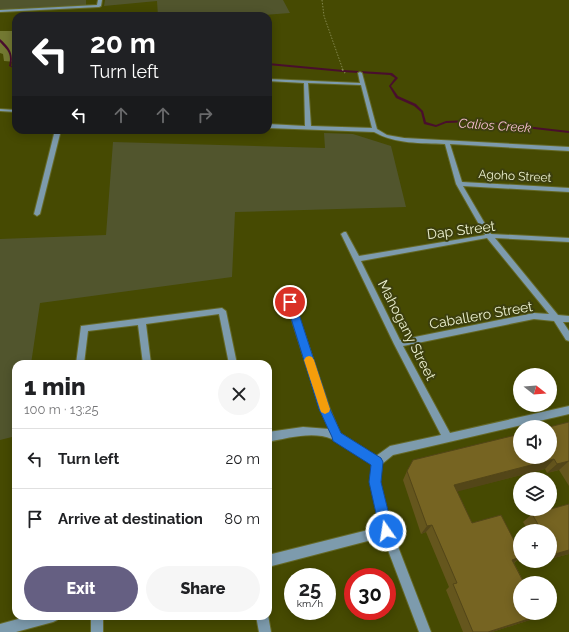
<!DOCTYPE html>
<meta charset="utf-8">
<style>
:root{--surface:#fff;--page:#f6f6f6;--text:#202124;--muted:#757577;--line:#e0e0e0;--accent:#655f82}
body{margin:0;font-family:Raleway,sans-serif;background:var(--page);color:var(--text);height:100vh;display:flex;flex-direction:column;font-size:15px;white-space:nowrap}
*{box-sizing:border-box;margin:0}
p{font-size:13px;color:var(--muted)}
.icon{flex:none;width:22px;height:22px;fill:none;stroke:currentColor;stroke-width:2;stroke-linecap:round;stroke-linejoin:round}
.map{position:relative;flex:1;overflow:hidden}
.details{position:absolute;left:12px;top:360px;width:260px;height:260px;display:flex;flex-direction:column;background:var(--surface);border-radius:12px;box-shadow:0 2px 10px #0003}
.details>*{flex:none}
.guide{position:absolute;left:12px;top:12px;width:260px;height:122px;border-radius:12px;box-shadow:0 2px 10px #0003;background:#202124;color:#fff;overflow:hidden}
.needle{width:26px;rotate:107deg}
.fabs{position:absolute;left:513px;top:368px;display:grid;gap:8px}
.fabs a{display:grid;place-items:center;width:44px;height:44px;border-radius:50%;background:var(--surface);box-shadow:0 2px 10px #0003;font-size:20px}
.speed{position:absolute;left:284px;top:568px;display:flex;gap:8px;font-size:20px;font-weight:700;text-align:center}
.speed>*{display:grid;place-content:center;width:52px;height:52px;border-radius:50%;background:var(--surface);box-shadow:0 2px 10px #0003;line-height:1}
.speed small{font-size:10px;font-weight:400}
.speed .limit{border:6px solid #d22;background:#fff;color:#111}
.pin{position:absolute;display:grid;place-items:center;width:34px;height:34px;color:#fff;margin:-17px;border:2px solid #fff;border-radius:50%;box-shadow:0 1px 4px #0007}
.me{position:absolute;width:44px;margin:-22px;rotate:347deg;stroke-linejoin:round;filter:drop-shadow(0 0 3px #0008)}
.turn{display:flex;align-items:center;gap:14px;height:84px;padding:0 12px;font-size:18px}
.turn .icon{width:52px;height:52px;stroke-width:2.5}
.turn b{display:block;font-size:28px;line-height:34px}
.lanes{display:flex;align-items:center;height:38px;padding:0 12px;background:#0003;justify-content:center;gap:20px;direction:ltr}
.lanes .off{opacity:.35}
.round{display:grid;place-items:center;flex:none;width:42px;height:42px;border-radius:21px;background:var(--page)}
.overview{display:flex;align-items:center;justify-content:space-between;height:68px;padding:0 12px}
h1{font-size:24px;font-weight:800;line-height:30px}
.cta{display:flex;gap:8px;margin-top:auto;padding:8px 12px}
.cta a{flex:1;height:46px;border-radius:24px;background:var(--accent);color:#fff;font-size:16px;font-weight:800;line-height:46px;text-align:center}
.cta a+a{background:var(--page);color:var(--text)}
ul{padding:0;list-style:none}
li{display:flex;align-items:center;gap:12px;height:60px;padding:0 12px;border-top:1px solid var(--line)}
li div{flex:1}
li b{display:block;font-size:15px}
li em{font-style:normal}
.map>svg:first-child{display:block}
.green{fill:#51552d}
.forest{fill:#737932}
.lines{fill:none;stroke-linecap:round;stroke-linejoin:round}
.stream{fill:#490e2d;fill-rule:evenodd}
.lane-casing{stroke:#646827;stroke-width:2}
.street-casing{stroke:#646827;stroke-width:2}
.path-far1{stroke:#83874d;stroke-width:1;stroke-dasharray:1.5 1.5;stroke-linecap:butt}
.path{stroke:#83874d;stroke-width:1.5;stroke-dasharray:2 2;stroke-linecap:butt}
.lane{fill:#7d9bad;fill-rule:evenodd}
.street{fill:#7d9bad;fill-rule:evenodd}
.wall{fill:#65561d}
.shaded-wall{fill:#534618}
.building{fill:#766422;stroke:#534618}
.route{fill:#1a73e8;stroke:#114b97}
.slow{fill:#f59e0b}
.labels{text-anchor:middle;stroke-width:4;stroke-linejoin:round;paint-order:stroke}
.far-street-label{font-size:12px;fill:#edf1d0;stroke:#3c3f0d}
.far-water-label{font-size:13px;font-style:italic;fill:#fabfd6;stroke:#3c3f0d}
.street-label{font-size:14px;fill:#edf1d0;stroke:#3c3f0d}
</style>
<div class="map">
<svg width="569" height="632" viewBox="0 0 569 632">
<rect width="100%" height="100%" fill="#464a02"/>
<path class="green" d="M0,0h86v5l-86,5z
M105,0h178l7,13 -40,3h-92l-1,-15 -53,5z
M324,133l29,1 38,12 15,61 -171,5 -3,65 -192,26 -9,61h-15v72l-16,4v-201l106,-4 7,-93 212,6z"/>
<path class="forest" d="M0,31h16v31l-12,-1 -1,-7 -3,-1z"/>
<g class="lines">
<path class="stream" d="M0,39c9,8 14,14 11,27l5,1v2l-7,-3c3,-13 -1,-15 -9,-24z
M268,63l75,7 49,3 6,5 -7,8 7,10 18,8 7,7 3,11 10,3 10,-4 27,-1 96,11v2l-96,-11 -27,1 -10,4 -12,-3 -3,-12 -7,-6 -18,-8 -7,-12 6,-8 -5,-3 -47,-3 -75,-7z"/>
<g class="lane-casing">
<path id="lane" d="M98,0h4l-1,6 -2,1 -99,5v-2l97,-5z"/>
</g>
<g class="street-casing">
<path id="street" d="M360,72l2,1 15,56 10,6 17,3 165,9v4l-119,-7 12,38 107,6v4l-106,-6 28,48 78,4v4l-74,-4 63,77 11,1v6h-6l6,9v10l-3,-1 -12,-19 -20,-2 -131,27 47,87 119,-27v8l-176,41 -11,9 -2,18 12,49 39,101h-12l-36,-95 -115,30v-12l112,-28 -10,-45 2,-18c-13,-8 -26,-19 -40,-25 -19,-8 -44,-1 -64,3v-10l35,-5 26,2 -9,-20 -34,-107 1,-2 3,-1 4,3 36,107 10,24 36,23 14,-10 51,-11 -47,-91 -53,-110 3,-2h2l13,24 126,-21 -29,-51 -11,-40c-24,-1 -50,0 -71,-12l-106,-4v-4l37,2 -1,-43 -36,-2v-2l92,4 -2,-10zM308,83l53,2 11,43 -61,-2zM487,238l62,76 -15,-1 -134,27 -39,-79z
M0,109l16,1v2l-16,-1z
M55,130h6l-21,84 -3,2 -3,-2z
M222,308l4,3 11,53h-8l-10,-50 -73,10 5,40h-8l-5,-39 -50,6 -4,33h-8l5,-38z
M268,615l3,17h-12l-3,-16z
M29,616h30l-2,4 -4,2 -37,10h-16v-8z
M91,616h12v16h-12z"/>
</g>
<path class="path-far1" d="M322,0l2,16 19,54"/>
<path class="path" d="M342,69l3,4"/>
<use href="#lane" class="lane"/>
<use href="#street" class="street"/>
</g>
<path class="wall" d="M569,422v64l-10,-16 -12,3 -2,-4 -88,22 15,32 48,29v6l-6,5 27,52 -11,5 -38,12h-29l-17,-42 3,-3 -23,-55 -5,2 -18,-54 4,-9z
M569,504v50l-19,5v-28h-22l-5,-9 9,-8z"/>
<path class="shaded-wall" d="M554,459l-9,10 -97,25 6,-9z
M569,461l-10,9 -12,3 10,-9z
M432,525l-6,7 -5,2 6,-8z
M569,550v4l-19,5v-2l5,-3z
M520,557v1l-7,5 -1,-3z
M541,615l-11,5 -38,12h-4z"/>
<path class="building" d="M569,422v39l-12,3 -3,-5 -100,26 18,38 29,-8 19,37v5l-8,3 12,23h-4v30h19l2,2 -53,17h-15l-20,-48 4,-1 -25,-58 -5,1 -20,-55 6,-11 107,-26v23h30v-30h-1z
M569,504v46l-14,4 -5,-9v-14h-8l-10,-17z"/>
<path class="route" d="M287,299h3l5,3 35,107 11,24 40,25 2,4 -2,20 12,49 -2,4 -5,2 -4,-2 -2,-4 -11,-49 2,-17 -38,-24 -1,-4 -13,-28 -33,-107z"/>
<path class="slow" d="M309,356l3,1 2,3 16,49 -1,3 -4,2 -4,-2 -1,-3 -16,-49 2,-3z"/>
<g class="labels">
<g class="far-street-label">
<text transform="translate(515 176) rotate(3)" y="4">Agoho Street</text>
</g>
<g class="far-water-label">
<text transform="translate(495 125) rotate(4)" y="5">Calios Creek</text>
</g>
<g class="street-label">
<text transform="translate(461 230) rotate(-7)" y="5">Dap Street</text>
<text transform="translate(481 315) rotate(-10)" y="5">Caballero Street</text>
<text transform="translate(407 330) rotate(63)" y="5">Mahogany Street</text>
</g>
</g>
</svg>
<div class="fabs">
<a><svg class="needle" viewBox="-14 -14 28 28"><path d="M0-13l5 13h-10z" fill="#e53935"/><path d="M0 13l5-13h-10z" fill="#757577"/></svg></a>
<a><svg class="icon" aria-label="sound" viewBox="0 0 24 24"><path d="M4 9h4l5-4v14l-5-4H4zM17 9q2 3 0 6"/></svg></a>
<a><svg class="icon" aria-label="layers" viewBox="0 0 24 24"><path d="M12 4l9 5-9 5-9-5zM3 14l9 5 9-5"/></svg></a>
<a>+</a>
<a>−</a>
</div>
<div class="speed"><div>25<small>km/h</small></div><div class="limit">30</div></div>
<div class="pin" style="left:290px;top:302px;background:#d93025"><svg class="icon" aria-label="arrive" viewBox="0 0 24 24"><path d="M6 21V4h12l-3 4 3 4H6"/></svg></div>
<svg class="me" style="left:386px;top:531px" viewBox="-20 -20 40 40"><circle r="17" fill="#1a73e8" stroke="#fff" stroke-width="3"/><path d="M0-11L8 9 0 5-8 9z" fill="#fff"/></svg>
<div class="guide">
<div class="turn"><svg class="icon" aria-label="left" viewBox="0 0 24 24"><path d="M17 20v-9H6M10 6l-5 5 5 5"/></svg><div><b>20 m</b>Turn left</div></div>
<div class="lanes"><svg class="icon" aria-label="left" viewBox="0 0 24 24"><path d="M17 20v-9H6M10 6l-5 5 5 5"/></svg><svg class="icon off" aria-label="ahead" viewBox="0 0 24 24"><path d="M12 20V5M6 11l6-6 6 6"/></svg><svg class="icon off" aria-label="ahead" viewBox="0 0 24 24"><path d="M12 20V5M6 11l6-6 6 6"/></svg><svg class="icon off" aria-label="right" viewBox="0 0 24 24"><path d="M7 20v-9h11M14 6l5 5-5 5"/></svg></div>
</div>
<section class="details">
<div class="overview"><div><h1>1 min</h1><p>100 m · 13:25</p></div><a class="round"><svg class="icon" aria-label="close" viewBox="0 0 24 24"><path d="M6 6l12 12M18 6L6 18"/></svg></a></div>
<ul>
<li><svg class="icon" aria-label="left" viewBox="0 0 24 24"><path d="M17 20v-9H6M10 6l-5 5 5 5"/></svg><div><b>Turn left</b></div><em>20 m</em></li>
<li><svg class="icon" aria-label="arrive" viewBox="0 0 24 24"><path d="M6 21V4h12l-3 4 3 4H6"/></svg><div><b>Arrive at destination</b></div><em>80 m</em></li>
</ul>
<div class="cta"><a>Exit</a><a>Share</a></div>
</section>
</div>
